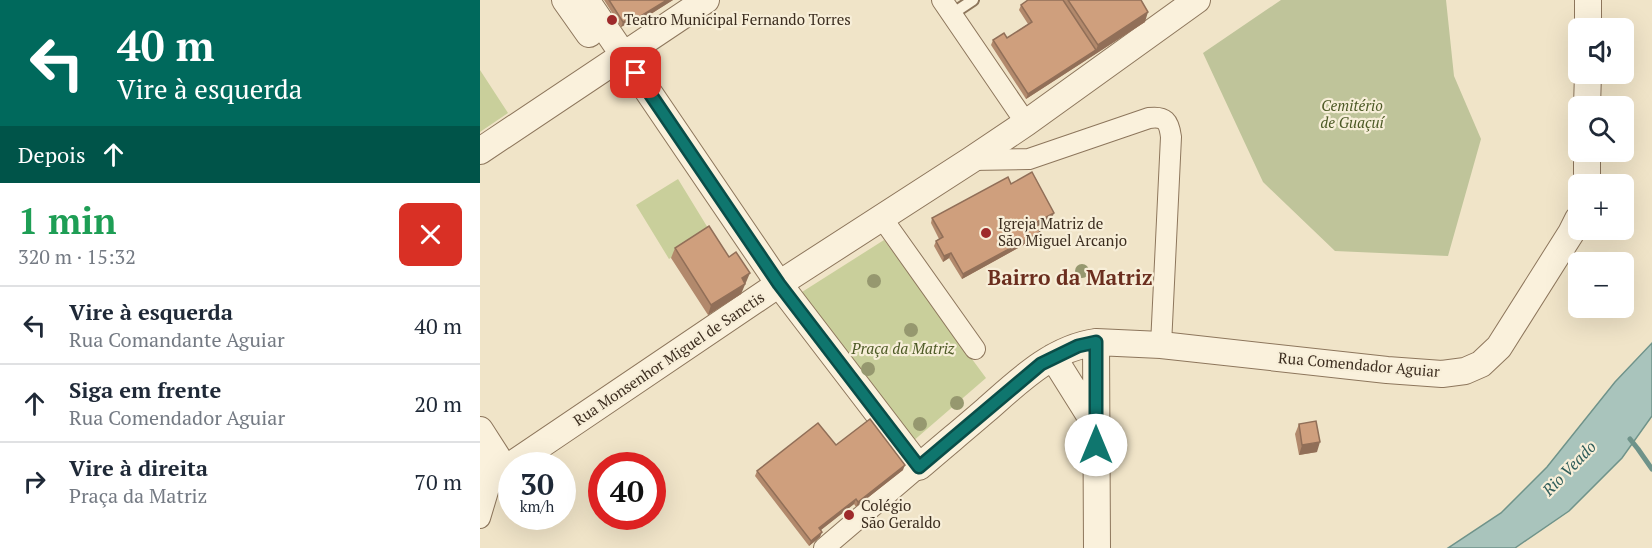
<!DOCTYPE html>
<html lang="pt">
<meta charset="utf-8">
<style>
:root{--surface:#fff;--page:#f2f2f3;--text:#1f2937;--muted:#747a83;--line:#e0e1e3}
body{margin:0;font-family:"PT Serif",serif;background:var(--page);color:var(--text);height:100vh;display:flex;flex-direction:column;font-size:22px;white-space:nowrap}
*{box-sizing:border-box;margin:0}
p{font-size:20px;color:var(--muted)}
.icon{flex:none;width:33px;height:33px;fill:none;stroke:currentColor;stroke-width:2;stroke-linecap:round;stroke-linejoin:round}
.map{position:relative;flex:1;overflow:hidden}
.details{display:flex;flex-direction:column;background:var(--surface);width:480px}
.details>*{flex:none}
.guide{background:#00695c;color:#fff;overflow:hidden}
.fabs{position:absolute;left:1088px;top:18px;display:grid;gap:12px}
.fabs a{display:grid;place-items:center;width:66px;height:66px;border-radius:9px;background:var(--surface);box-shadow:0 6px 24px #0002;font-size:30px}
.speed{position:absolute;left:18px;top:452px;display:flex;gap:12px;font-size:30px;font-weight:700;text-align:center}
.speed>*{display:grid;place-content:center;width:78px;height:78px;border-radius:50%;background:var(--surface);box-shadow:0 6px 24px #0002;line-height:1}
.speed small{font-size:15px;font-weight:400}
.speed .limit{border:9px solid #d22;background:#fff;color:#111}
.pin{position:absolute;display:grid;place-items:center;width:51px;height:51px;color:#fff;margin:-26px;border-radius:12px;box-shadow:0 3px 9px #0006}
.me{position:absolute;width:66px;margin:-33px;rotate:0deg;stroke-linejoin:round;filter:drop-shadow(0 0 4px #0008)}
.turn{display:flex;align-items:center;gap:21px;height:126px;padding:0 18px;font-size:27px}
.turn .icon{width:78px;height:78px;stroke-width:2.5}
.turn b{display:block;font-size:42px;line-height:51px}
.then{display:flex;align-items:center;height:57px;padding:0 18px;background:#0003;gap:12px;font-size:22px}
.round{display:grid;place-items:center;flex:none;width:63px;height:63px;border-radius:9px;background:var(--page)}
.summary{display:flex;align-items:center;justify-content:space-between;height:102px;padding:0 18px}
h1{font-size:36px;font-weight:700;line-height:45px;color:#1e9e55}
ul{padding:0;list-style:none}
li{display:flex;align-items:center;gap:18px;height:78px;padding:0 18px;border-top:2px solid var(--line)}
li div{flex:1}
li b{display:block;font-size:22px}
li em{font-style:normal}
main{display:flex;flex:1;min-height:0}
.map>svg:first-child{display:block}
.green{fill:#c9cf9b}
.cemetery{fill:#bfc49a}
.water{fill:#a9c4bc;stroke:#6f938a;stroke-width:1.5}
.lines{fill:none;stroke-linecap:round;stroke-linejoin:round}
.stream{stroke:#6f938a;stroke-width:5}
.service-casing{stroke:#8d765c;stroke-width:14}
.minor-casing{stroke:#8d765c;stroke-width:22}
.tertiary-casing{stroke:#8d765c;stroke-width:28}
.service{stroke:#faf1dc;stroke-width:10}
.minor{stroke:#faf1dc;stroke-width:20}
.tertiary{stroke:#faf1dc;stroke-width:26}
.tree{fill:#96986f}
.wall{fill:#b2896c}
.shaded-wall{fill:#916f58}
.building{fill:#cf9f7d;stroke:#916f58;stroke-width:1.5}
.route-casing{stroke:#0a4d48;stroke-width:15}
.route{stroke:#0f766e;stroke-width:10}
.poi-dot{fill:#9e2a2b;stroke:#f7eed8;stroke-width:2}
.labels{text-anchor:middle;stroke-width:4.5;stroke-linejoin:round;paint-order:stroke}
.poi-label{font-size:15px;fill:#3d2e20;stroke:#f7eed8;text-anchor:start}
.park-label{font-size:15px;font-style:italic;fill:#4d5a26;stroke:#f7eed8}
.street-label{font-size:15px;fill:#3d2e20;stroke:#f7eed8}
.water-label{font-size:16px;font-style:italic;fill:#2f5d5a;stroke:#f7eed8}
.district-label{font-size:21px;font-weight:bold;fill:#6b2e1e;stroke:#f7eed8}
</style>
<main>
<section class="details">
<div class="guide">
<div class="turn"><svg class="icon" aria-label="left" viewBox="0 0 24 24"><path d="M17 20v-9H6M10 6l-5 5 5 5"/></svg><div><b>40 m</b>Vire à esquerda</div></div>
<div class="then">Depois<svg class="icon" aria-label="ahead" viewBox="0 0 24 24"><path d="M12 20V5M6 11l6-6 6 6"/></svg></div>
</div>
<div class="summary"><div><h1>1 min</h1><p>320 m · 15:32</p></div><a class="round" style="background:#d93025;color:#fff"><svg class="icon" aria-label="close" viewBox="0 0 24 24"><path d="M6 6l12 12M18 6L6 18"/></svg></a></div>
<ul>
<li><svg class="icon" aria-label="left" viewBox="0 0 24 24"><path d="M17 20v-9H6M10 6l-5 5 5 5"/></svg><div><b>Vire à esquerda</b><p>Rua Comandante Aguiar</p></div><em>40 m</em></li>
<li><svg class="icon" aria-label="ahead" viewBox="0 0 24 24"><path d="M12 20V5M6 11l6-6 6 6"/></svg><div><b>Siga em frente</b><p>Rua Comendador Aguiar</p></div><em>20 m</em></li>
<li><svg class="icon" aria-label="right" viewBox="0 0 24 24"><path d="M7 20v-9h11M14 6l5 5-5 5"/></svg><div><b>Vire à direita</b><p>Praça da Matriz</p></div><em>70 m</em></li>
</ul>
</section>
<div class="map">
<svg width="1172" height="548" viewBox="0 0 1172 548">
<rect width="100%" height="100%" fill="#f0e4c8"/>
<path class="green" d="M0,70l28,43 -28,19z
M198,179l33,54 -42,26 -33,-54z
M404,240l102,138 -74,64 -46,-58 -64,-92z"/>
<path class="cemetery" d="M801,0h165l8,76 27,63 -33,117 -113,-5 -72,-69 -60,-129z"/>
<path class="water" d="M1172,343v73l-30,42 -53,53 -54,37h-67l53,-35 46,-46 68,-85z"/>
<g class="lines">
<path class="stream" d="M1150,439l8,10 14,20"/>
<g class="service-casing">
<path id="service" d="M472,14l21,-14"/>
</g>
<g class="minor-casing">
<path id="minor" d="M462,0l84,123
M491,160l58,-1 120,-41c16,-2 20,3 22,19l-10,208
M402,218l93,131
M0,518l12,-40
M344,548l95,-81"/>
</g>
<g class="tertiary-casing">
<path id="tertiary" d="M85,0l24,34
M106,0l193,284 140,183c22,-19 45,-38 67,-57 32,-28 66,-62 110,-68l65,3 226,25 55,4 23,-3 16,-7 18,-17 72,-114 7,-14
M1108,28v-28
M1107,106l1,-32
M0,151l226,-151
M1107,184v-32
M616,342l1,206
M573,357l42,67
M0,430l25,39
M0,459l12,19 287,-194 192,-124 55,-37 171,-123"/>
</g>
<use href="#service" class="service"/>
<use href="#minor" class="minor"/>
<use href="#tertiary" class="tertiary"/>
</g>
<g class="tree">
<circle cx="602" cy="271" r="7"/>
<circle cx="394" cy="281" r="7"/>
<circle cx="431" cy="330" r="7"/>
<circle cx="388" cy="369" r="7"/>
<circle cx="477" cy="403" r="7"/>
<circle cx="440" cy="424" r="7"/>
</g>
<path class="wall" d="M124,0h69l-38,24 -3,-3 -11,6z
M548,0h113l4,22 -119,77 -35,-54 2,-5 14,-2 21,-14 -9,-14 2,-5z
M531,184l41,34 -15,9 1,10 -76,42 -13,-21 -6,4 -9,-16 2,-5 3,-2 -8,-16 1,-5z
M195,248l71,35 -2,1 -3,10 -33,21 -37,-57z
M819,424l18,28 -18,3 -4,-21z
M356,445l67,25 -47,37 -2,-3 -33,26 -1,7 -11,9 -54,-70 2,-5z"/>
<path class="shaded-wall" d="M187,0h6l-38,24 1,-5z
M668,12l-3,10 -51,33 4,-10z
M154,16l-2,5 -11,6 2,-5z
M616,50l-2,5 -68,44 2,-5z
M574,213l-2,5 -18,10 1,-5z
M560,232l-2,5 -76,42 1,-5z
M471,253l-2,5 -6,4 1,-6z
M270,273l-9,21 -33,21 3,-10 31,-27z
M840,442l-3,10 -18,3 3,-10z
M425,465l-2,5 -47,37 2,-5z
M376,499l-2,5 -37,29 2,-5z
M342,532l-2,5 -11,9 2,-5z"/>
<path class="building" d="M129,0h58l-31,19 -2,-3 -11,6z
M548,0h35l33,50 -68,44 -35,-54 11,-7 3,5 25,-16 -11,-17z
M588,0h73l7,12 -50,33z
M552,172l22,41 -19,10 5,9 -77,42 -12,-21 -7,3 -8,-15 7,-4 -11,-19 76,-41 3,7z
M229,226l20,31 7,-5 14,21 -8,5 3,6 -34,21 -36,-57z
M390,419l35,46 -47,37 -2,-3 -37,29 3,4 -11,9 -54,-70 61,-48 18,22z
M836,421l4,21 -18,3 -3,-21z"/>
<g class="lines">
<g class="route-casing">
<path id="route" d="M156,73l143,211 140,183 122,-103 37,-18 18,-4v103"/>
</g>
<use href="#route" class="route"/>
</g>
<g class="poi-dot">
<circle cx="132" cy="20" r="6"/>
<circle cx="506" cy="233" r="6"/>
<circle cx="369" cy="515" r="6"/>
</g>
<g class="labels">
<g class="poi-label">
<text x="144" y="25">Teatro Municipal Fernando Torres</text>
<text x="518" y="229">Igreja Matriz de<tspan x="518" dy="17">São Miguel Arcanjo</tspan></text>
<text x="381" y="511">Colégio<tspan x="381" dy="17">São Geraldo</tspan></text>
</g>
<g class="park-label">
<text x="872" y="111">Cemitério<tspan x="872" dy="17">de Guaçuí</tspan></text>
<text x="423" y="354">Praça da Matriz</text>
</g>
<g class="street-label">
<text transform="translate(189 359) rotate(-34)" y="5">Rua Monsenhor Miguel de Sanctis</text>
<text transform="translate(879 365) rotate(5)" y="5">Rua Comendador Aguiar</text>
</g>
<g class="water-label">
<text transform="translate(1089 468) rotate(-46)" y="6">Rio Veado</text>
</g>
<g class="district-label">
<text x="590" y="285">Bairro da Matriz</text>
</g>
</g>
</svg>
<div class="fabs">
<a><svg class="icon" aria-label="sound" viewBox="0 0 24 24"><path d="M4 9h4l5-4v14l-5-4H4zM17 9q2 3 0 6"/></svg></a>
<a><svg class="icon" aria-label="search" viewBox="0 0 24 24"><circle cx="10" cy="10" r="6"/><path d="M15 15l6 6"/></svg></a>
<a>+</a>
<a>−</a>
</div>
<div class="speed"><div>30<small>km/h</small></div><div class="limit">40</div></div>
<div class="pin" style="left:156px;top:73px;background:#d93025"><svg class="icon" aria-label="arrive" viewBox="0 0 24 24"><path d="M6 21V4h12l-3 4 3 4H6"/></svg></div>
<svg class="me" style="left:616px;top:445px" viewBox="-20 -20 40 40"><circle r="19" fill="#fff"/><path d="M0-13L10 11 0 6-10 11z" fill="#0f766e"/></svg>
</div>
</main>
